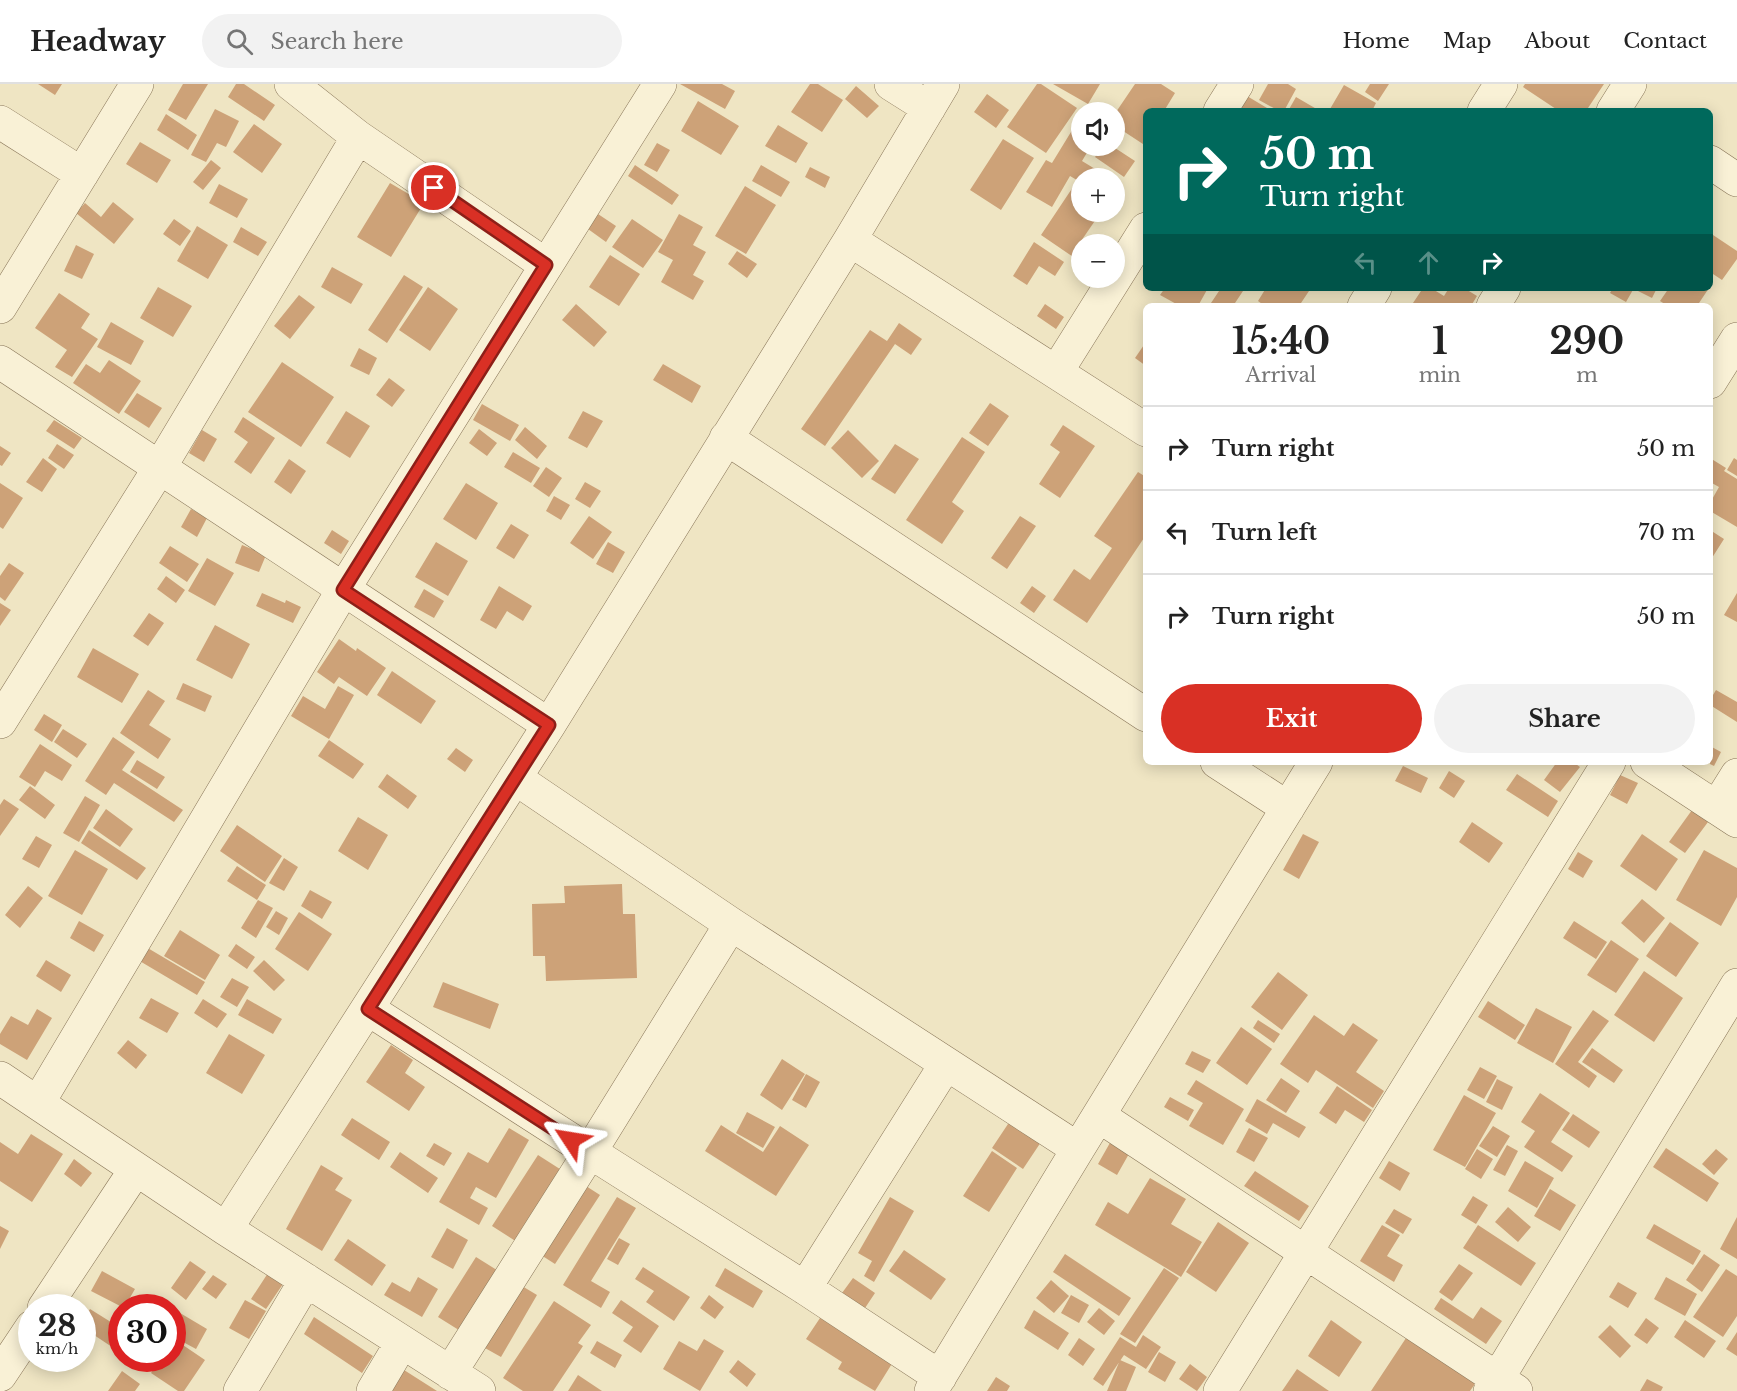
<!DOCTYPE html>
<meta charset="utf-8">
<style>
:root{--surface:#fff;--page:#f2f2f2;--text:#222;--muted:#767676;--line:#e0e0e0;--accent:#d93025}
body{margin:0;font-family:"Libre Baskerville",serif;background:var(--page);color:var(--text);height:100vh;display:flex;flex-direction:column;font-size:22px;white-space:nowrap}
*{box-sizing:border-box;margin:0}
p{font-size:20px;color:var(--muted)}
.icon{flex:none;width:33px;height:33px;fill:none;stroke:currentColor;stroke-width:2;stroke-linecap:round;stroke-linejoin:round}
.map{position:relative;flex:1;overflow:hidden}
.drawer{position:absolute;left:1143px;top:219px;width:570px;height:462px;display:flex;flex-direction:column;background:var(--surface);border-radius:9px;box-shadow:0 3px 15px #0003}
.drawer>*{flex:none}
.top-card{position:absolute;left:1143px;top:24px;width:570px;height:183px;border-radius:9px;box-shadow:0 3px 15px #0003;background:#00695c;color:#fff;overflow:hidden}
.buttons{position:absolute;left:1071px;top:18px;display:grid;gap:12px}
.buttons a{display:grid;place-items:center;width:54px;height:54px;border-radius:50%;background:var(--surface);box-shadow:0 3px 15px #0003;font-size:30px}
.speed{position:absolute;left:18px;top:1210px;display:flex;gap:12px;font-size:30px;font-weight:700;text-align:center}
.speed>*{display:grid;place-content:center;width:78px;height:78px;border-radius:50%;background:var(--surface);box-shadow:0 3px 15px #0003;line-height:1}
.speed small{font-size:15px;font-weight:400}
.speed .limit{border:9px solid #d22;background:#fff;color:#111}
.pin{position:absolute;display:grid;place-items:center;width:51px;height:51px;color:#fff;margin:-26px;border:3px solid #fff;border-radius:50%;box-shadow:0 2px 6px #0007}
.me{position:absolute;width:66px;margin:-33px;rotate:303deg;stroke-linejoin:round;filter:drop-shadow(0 0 4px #0008)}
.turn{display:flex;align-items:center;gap:21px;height:126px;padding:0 18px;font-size:27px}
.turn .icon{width:78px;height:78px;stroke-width:2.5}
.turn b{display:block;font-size:42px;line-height:51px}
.lanes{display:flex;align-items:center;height:57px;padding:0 18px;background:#0003;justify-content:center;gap:30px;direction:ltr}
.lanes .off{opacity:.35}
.eta{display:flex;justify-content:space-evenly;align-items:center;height:102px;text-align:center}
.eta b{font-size:36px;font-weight:700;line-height:42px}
.button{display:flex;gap:12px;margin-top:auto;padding:12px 18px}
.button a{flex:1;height:69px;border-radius:36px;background:var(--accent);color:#fff;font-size:24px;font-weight:700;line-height:69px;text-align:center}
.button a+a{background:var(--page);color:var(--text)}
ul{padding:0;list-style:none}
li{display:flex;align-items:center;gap:18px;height:84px;padding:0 18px;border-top:2px solid var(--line)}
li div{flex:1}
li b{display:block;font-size:22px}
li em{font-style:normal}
header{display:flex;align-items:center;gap:36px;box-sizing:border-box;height:84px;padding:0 30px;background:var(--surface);border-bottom:2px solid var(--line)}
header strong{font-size:28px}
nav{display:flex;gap:33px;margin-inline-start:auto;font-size:21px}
.search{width:420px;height:54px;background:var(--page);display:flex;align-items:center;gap:15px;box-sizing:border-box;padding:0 21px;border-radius:33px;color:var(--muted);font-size:22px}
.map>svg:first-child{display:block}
.building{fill:#cda278}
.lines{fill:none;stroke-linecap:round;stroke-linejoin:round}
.minor-casing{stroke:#897659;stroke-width:34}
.minor{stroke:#f9f1d6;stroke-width:33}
.route-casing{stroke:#8d1f18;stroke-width:15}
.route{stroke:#d93025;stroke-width:10}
</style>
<header>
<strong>Headway</strong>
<div class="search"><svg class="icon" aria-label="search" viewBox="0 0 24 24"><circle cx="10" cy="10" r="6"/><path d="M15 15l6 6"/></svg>Search here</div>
<nav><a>Home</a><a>Map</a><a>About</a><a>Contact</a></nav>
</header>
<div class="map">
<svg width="1737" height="1307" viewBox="0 0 1737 1307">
<rect width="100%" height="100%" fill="#efe5c3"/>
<path class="building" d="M38,0h24l-7,11z
M183,0h25l-22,36 -18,-10z
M236,0h8l31,21 -11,16 -36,-24z
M680,0h42l13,7 -10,18z
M810,0h8l25,16 -21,32 -31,-20z
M1037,0h4l36,24 -31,45 -39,-26z
M1053,0h47l-12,20z
M1135,0h26l14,9 -11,18h-18v35l-32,-21v-10z
M1268,0h20l8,5 -12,22h-5l-20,-11z
M1370,0h19l-11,17 -13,-9z
M1525,0h79l-18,27h-27l-36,-24z
M1344,1l32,18 -4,8h-39l-3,-2z
M856,2l23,20 -12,12 -22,-19z
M987,10l22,16 -13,18 -22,-16z
M1247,12l25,15h-34z
M1296,13l24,14h-32z
M698,17l41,25 -18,29 -40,-24z
M215,25l24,12 -13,26 -9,-4 -11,19 -15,-7z
M166,30l31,21 -9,15 -31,-20z
M1082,30v32h9l-9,15 28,17h-28v5l-12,-7 -18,31 -26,-15 20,-32 6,3z
M254,40l28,20 -20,29 -29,-21z
M778,41l30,18 -12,20 -31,-17z
M1003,55l31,19 -33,52 -31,-20z
M140,58l31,18 -14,23 -31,-19z
M657,59l13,7 -13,22 -13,-7z
M1103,62h9l23,15 -11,16 -29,-20z
M211,76l10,8 -18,22 -10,-8z
M635,81l44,30 -7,10 -44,-29z
M761,81l29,17 -9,15 -29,-16z
M810,83l20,10 -5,11 -20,-11z
M390,99l34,20 -33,54 -34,-20z
M219,100l29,15 -11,19 -28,-15z
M745,102l31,19 -30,49 -31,-18z
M1073,103l9,6v19h19l-22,32 3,1v18l-41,-28z
M113,118l21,17 -20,25 -38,-31 9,-10 16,14z
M598,130l18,12 -10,16 -18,-13z
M679,130l24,13 -10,18 13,7 -13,23 11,6 -11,19 -32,-18 12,-22 -15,-8z
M174,135l17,12 -11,15 -17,-12z
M632,135l31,21 -20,28 -31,-21z
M197,142l31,19 -20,34 -31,-18z
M241,143l26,15 -9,14 -25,-14z
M1710,149l27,18v8l-15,21 -12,-8z
M1034,158l30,20 -9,14 -16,-10 -12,19 -14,-9z
M76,161l18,9 -12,25 -18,-8z
M737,167l20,13 -10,14 -19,-14z
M610,171l30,19 -21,32 -30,-19z
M332,183l31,17 -12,20 -30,-17z
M404,191l19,12 -36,56 -19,-13z
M158,203l34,19 -19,31 -33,-19z
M428,203l30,22 -28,42 -31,-21z
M1165,204h43l-10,18h-18l-20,-11z
M1221,204h17l5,3 -10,15h-24z
M1266,204h45l-12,18h-34l-7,-5z
M1423,204h8l13,8 5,-8h15l13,8 -6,10h-60z
M1613,204h21l-8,14 -16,-9z
M1637,204h20l-5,10 -16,-8z
M1669,204h40l-12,18h-29l-8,-5z
M59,209l31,21 -9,14 17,11 -26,38 -17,-10 12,-17 -32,-22z
M299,211l16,12 -25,32 -16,-13z
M576,220l31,28 -13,15 -32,-27z
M1045,220l19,13 -8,12 -19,-13z
M111,238l33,19 -13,24 -34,-18z
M899,239l23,16 -11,16 -16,-11 -70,102 -24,-17 69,-99 17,11z
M1146,258v24l-11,-8z
M359,264l18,10 -8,17 -19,-9z
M109,276l32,21 -22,33 -46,-31 13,-19 14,9z
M282,278l52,35 -33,50 -53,-35z
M663,280l38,22 -9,17 -39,-23z
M389,294l16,12 -13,17 -16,-12z
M137,309l25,15 -13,20 -25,-16z
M990,319l19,13 -21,30 -19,-13z
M482,320l37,21 -9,16 -37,-21z
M346,327l24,15 -20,32 -24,-15z
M583,327l20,10 -16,27 -19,-10z
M243,333l32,21 -24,36 -17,-12 14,-20 -14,-10z
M54,336l28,18 -8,11 -28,-18z
M1063,341l32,21 -35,52 -21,-14 21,-32 -10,-7z
M525,343l22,19 -10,13 -22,-19z
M479,345l18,14 -10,13 -18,-13z
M202,346l15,9 -13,23 -15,-9z
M848,346l31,31 -17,17 -31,-30z
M962,353l23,15 -33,50 12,9 -22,33 -36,-24z
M57,360l17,11 -10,14 -16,-11z
M895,360l24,15 -24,35 -24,-15z
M0,362l11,7 -9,13 -2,-1z
M513,368l27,16 -9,15 -27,-16z
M43,374l14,11 -15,23 -16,-10z
M1710,374l16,10 -2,3 13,8v48l-27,-16v-8l9,-16 -9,-5z
M1734,374l3,2v16l-10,-6z
M289,375l17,12 -15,23 -17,-12z
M546,383l16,11 -13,19 -16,-11z
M1138,388l8,5v58l-59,88 -34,-23 21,-31 16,11 22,-32 -18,-12z
M585,398l16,9 -11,17 -15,-9z
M0,399l23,15 -20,31 -3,-2z
M466,399l32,20 -22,37 -33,-21z
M554,412l16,9 -9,15 -15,-9z
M191,425l16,9 -10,19 -16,-10z
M589,432l23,16 -19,27 -23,-16z
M1020,432l16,10 -29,43 -16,-11z
M511,440l18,11 -15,24 -18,-11z
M332,446l17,11 -8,13 -17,-11z
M1710,446l14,9 -14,22z
M436,458l32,19 -20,35 -33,-19z
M608,458l17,10 -12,21 -17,-9z
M242,461l24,10 -7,17 -24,-9z
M170,462l29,18 -12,18 -28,-19z
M207,474l27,15 -19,33 -27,-15z
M9,479l15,10 -19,28 -5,-4v-21z
M166,492l19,14 -9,13 -19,-14z
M499,502l33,20 -9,15 -16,-10 -11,18 -16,-9z
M1032,502l14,10 -12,17 -14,-10z
M424,505l20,12 -10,17 -20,-11z
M262,509l23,10 1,-3 15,7 -8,16 -37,-17z
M1737,509v29l-13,-7z
M0,519l11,7 -11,16z
M149,529l15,10 -16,23 -15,-10z
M215,541l35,19 -18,35 -36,-19z
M339,555l17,12 1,-3 29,20 -19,28 -28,-19 -5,7 -17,-12z
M93,564l46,26 -17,29 -45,-26z
M392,587l44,30 -15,23 -44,-29z
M183,599l29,13 -7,16 -29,-13z
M338,602l16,9 -25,44 -38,-23 12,-20 22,13z
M148,606l17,11 -16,24 22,14 -13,20 -38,-26z
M1716,606l21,12v20l-27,-17v-5z
M44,630l18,11 -10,17 -18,-12z
M63,645l24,15 -10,14 -23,-16z
M113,653l22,15 -13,18 61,40 -9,12 -60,-39 -8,12 -21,-14z
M329,656l35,24 -11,15 -35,-23z
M40,660l32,21 -10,16 -17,-10 -10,16 -16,-10z
M1710,662l11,6 -7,14 -4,-2z
M456,664l17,12 -8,12 -18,-13z
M137,676l28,17 -8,12 -27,-17z
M1557,678h16l7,5 -20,25 -16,-12z
M1403,682l25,12 -7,15 -26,-12z
M1449,687l16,10 -11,17 -15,-10z
M387,690l30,22 -9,13 -30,-22z
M1517,690l41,27 -10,16 -42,-27z
M1620,691l18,8 -11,21 -17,-9z
M30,702l25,19 -10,14 -26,-19z
M85,712l15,9 -21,37 -16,-9z
M4,715l15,10 -19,27v-31z
M106,725l27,20 -13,18 -27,-19z
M1692,726l16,12 -23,31 -16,-11z
M358,733l30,18 -20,35 -30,-19z
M1472,738l31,21 -14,20 -30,-21z
M237,741l45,31 -17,26 -45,-31z
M89,746l57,38 -9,12 -56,-37z
M1303,750l16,8 -20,37 -16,-9z
M1642,750l36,25 -22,32 -36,-25z
M36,752l16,9 -13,23 -17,-9z
M75,766l33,19 -26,46 -34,-19z
M1704,766l33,18v29l-16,29 -45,-26z
M1578,768l15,9 -10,17 -15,-9z
M284,774l14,9 -14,24 -15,-8z
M237,782l29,19 -9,15 -30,-19z
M622,800l1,30h12l2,64 -91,3 -1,-25h-12l-1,-52 33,-1 -1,-17z
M28,802l15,12 -23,30 -15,-13z
M310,806l22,12 -10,17 -21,-13z
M1642,815l23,19 -21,25 -23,-20z
M258,816l15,8 -17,30 -15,-10z
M276,827l12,7 -9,17 -13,-8z
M299,828l33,22 -24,37 -33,-22z
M79,837l25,14 -10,17 -24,-14z
M1574,837l33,21 -11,17 -33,-21z
M1670,838l29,21 -23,34 -30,-21z
M180,846l40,25 -15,25 -41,-24z
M1611,856l28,19 -23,34 -29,-18z
M236,860l19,13 -8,12 -19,-13z
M146,863l59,35 -8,13 -59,-35z
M46,876l25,15 -10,17 -25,-16z
M264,876l21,20 -11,11 -21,-20z
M1644,887l39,27 -29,44 -40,-27z
M1278,888l30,23 -26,35 -31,-23z
M232,894l17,9 -12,20 -17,-10z
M443,898l56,22 -9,25 -57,-22z
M151,914l28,15 -12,20 -28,-15z
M203,915l24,15 -10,14 -23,-15z
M247,915l35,20 -9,15 -35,-19z
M1488,917l37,24 -10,15 -37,-23z
M1536,924l36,19 -19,36 -36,-20z
M37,925l15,9 -25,42 -27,-16v-10l11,-18 17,9z
M1593,926l16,11 -31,41 19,14 -8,12 -34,-24z
M1314,931l30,21 9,-13 25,17 -22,32 28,19 -11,17 -57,-38 -8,13 -28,-19z
M1258,936l22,14 -6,9 -21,-15z
M1241,943l31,22 -25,36 -31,-22z
M229,950l36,21 -23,39 -36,-21z
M128,956l19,15 -11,14 -19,-16z
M391,961l22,15 -8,13 20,14 -16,24 -43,-29z
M1592,964l31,22 -9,13 -32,-21z
M1192,967l19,9 -8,13 -18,-9z
M782,975l23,15 -23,36 -22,-15z
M1480,983l17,9 -13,23 -17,-9z
M806,990l14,8 -14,26 -14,-8z
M1281,994l19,13 -14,22 -20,-13z
M1497,995l16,8 -11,23 -16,-8z
M1196,996l48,29 -21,36 -34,-19 14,-23 -16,-9z
M1337,1002l35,24 -8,12 -19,-12 -9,14 -17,-11z
M1540,1009l30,20 -19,29 22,14 -11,16 -38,-25 11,-16 -14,-9z
M1464,1011l32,18 -31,54 -32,-17z
M1170,1013l24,13 -6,11 -24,-14z
M1257,1015l49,28 -7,11 -26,-15 -6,11 -22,-13z
M747,1028l28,15 -12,21 -27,-15z
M1573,1030l27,18 -11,16 -27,-18z
M352,1034l38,24 -11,18 -38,-25z
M1012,1034l31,21 -20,30 -31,-21z
M721,1041l42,27 17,-26 29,19 -33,51 -71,-45z
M1493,1042l17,10 -13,21 -18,-11z
M509,1044l20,12 -33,58 -20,-11 -6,11 18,10 -9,17 -40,-23 29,-50 20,11z
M1249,1044l19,10 -14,24 -18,-10z
M31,1050l32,20 -31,48 -32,-21v-39l18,12z
M1111,1057l19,11 -13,23 -19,-11z
M434,1059l18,10 -8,13 -18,-10z
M1507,1061l11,6 -13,25 -12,-6z
M1666,1064l53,35 -12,19 -54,-35z
M1477,1065l16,10 -12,20 -16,-10z
M1716,1065l12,10 -14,16 -12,-11z
M992,1067l25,17 -28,44 -26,-16z
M400,1068l38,26 -10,15 -38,-26z
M538,1071l25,16 -46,71 -25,-16z
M74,1075l18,14 -11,14 -17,-13z
M1389,1077l21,12 -10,18 -21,-13z
M1525,1077l29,17 -17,30 -29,-17z
M321,1081l22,13 -8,12 17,10 -30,51 -36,-22z
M1255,1087l54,35 -10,15 -55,-35z
M1150,1094l36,21 -15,25 31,18 -21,35 -86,-52 13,-23 20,12z
M575,1095l25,16 -45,69 -25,-16z
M1550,1105l26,16 -16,26 -26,-15z
M1473,1112l15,9 -12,19 -15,-9z
M617,1113l19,11 -45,73 19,11 -9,16 -38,-23z
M890,1113l24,14 -40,71 -10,-6 8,-15 -14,-8z
M1508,1123l23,20 -13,15 -23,-20z
M1394,1125l18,10 -9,15 -18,-11z
M1737,1133v42l-17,-10z
M1218,1138l31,21 -33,49 -30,-20z
M1654,1140l47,27 -8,14 -47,-27z
M1382,1141l18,10 -13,21 16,9 -9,17 -34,-21z
M1478,1141l58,38 -15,23 -58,-38z
M0,1142l9,5 -9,18z
M447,1144l21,12 -15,29 -22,-12z
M619,1154l11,6 -12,21 -11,-6z
M348,1155l38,26 -14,21 -38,-26z
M904,1166l42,29 -15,21 -42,-29z
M1065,1170l66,44 -12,18 -66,-44z
M1704,1170l16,11 -18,27 -16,-12z
M476,1173l24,15 -38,60 -24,-15z
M190,1177l16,11 -20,28 -15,-12z
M1459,1180l14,9 -21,28 -13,-9z
M643,1183l47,30 -16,24 -28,-19 8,-11 -19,-12z
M725,1184l38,23 -10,17 -38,-22z
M1164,1184l15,10 -44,65 -15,-9z
M1726,1185l11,7v40l-14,21 -30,-20z
M102,1187l33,18 -11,19 -33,-17z
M268,1189l15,11 -17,25 -15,-10z
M213,1191l14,9 -11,15 -14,-10z
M418,1193l20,12 -16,28 -38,-22 8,-13 18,10z
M1666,1193l31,17 -12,22 -31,-17z
M853,1194l22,15 -10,15 -23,-15z
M512,1196l25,15 -36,62 -25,-14z
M1051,1196l18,16 -15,17 -18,-15z
M1618,1198l19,11 -9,15 -19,-11z
M709,1211l15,12 -9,12 -15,-11z
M1071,1211l18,10 -10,18 -18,-10z
M1441,1214l32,21 8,-12 21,14 -16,23 -52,-35z
M245,1216l21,11 -17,28 -20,-11z
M621,1216l38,26 -18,27 -18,-12 10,-14 -21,-14z
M554,1217l37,24 -13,18 5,3 -30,45h-30l-20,-13z
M1099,1224l16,13 -11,14 -17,-13z
M90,1225l32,20 -10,18 -30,-20v-6z
M175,1226l32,19 -11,20 -24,-13v-22z
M1034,1226l35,23 -11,17 -34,-22z
M822,1231l71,47 -18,29 -37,-22 4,-7 -36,-23z
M314,1233l59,39 -11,17 -58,-39z
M1646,1234l13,10 -12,16 -13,-9z
M1331,1236l31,22 -23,35 -31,-21z
M1685,1236l31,21 -12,17 -30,-21z
M1610,1241l21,21 -11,12 -22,-21z
M1737,1248v24l-11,-7z
M1143,1251l18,12 -15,22 -22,-14 -21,31 -10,-7 27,-42 16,10z
M1408,1251l69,46 -7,10h-99z
M1079,1254l16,11 -12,17 -15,-11z
M174,1255l31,21 -21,31h-6l-27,-18 10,-14h11v-17z
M704,1255l20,12 -24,40 -37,-22 16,-28 18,10z
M597,1257l25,14 -7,13 -25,-15z
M1159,1268l17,10 -11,20 -17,-10z
M738,1276l18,14 -9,13 -18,-15z
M1120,1276l16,7 -10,24h-19z
M1190,1280l17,13 -10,14 -18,-12z
M1297,1285l32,22h-47z
M404,1286l33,21h-47z
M122,1287l18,13 -5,7h-27z
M578,1291l24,16h-34z
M996,1293l14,9 -3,5h-20z
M1647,1295l16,8 -2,4h-21z"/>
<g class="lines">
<g class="minor-casing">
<path id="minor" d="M291,0l67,53 188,128
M891,0l38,24
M1220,27l17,-27
M1484,27l17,-27
M1613,27l17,-27
M0,38l82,52
M1710,78l27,18
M850,156l296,190
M1364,222l11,-18
M1493,222l11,-18
M0,223l137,-223
M0,278l549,363
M1057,287l89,-142
M1710,298l27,-43
M726,354l420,277
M0,638l160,-255 198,-330
M1217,678l71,46
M1647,678l90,59
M515,694l216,146 347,225
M1717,723l20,-32
M731,840l-141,228 215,136 135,89
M368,925l222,143 -140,221
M0,994l226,151 253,162
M38,1019l305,-513 317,-506
M1099,1032l417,275
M226,1145l323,-504 301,-485 93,-156
M805,1204l141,-224
M44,1224l92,-139
M0,1291l32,-48
M240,1307l66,-111
M373,1307l29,-49
M931,1307l147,-242 238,-387
M1220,1307l389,-629
M1490,1307l247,-406"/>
</g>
<use href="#minor" class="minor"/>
</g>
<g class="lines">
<g class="route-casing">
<path id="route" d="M434,104l112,77 -203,325 206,135 -181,284 203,131"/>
</g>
<use href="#route" class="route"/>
</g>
</svg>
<div class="buttons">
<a><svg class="icon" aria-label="sound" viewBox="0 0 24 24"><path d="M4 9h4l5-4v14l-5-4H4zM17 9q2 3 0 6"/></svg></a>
<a>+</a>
<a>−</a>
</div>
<div class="speed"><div>28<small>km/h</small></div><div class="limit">30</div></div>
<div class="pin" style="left:434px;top:104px;background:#d93025"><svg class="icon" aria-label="arrive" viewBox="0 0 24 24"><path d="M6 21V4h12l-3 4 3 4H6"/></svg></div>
<svg class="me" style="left:571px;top:1056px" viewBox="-20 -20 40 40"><path d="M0-17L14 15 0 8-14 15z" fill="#d93025" stroke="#fff" stroke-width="4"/></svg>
<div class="top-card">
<div class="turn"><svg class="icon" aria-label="right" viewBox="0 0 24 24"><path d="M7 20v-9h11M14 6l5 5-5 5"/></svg><div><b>50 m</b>Turn right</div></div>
<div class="lanes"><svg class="icon off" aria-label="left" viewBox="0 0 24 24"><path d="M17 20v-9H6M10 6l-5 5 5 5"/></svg><svg class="icon off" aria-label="ahead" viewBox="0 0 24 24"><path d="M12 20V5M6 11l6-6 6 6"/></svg><svg class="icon" aria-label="right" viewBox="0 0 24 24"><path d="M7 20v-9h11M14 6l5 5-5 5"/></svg></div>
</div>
<section class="drawer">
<div class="eta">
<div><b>15:40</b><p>Arrival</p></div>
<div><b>1</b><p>min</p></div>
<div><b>290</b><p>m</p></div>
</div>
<ul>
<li><svg class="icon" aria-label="right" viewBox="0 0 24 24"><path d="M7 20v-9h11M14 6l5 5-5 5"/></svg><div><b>Turn right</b></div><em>50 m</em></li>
<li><svg class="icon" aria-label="left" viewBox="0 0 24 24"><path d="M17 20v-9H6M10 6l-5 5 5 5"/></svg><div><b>Turn left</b></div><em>70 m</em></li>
<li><svg class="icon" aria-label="right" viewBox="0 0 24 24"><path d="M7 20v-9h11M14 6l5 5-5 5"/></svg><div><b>Turn right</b></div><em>50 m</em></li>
</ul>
<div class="button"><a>Exit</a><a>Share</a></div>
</section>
</div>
